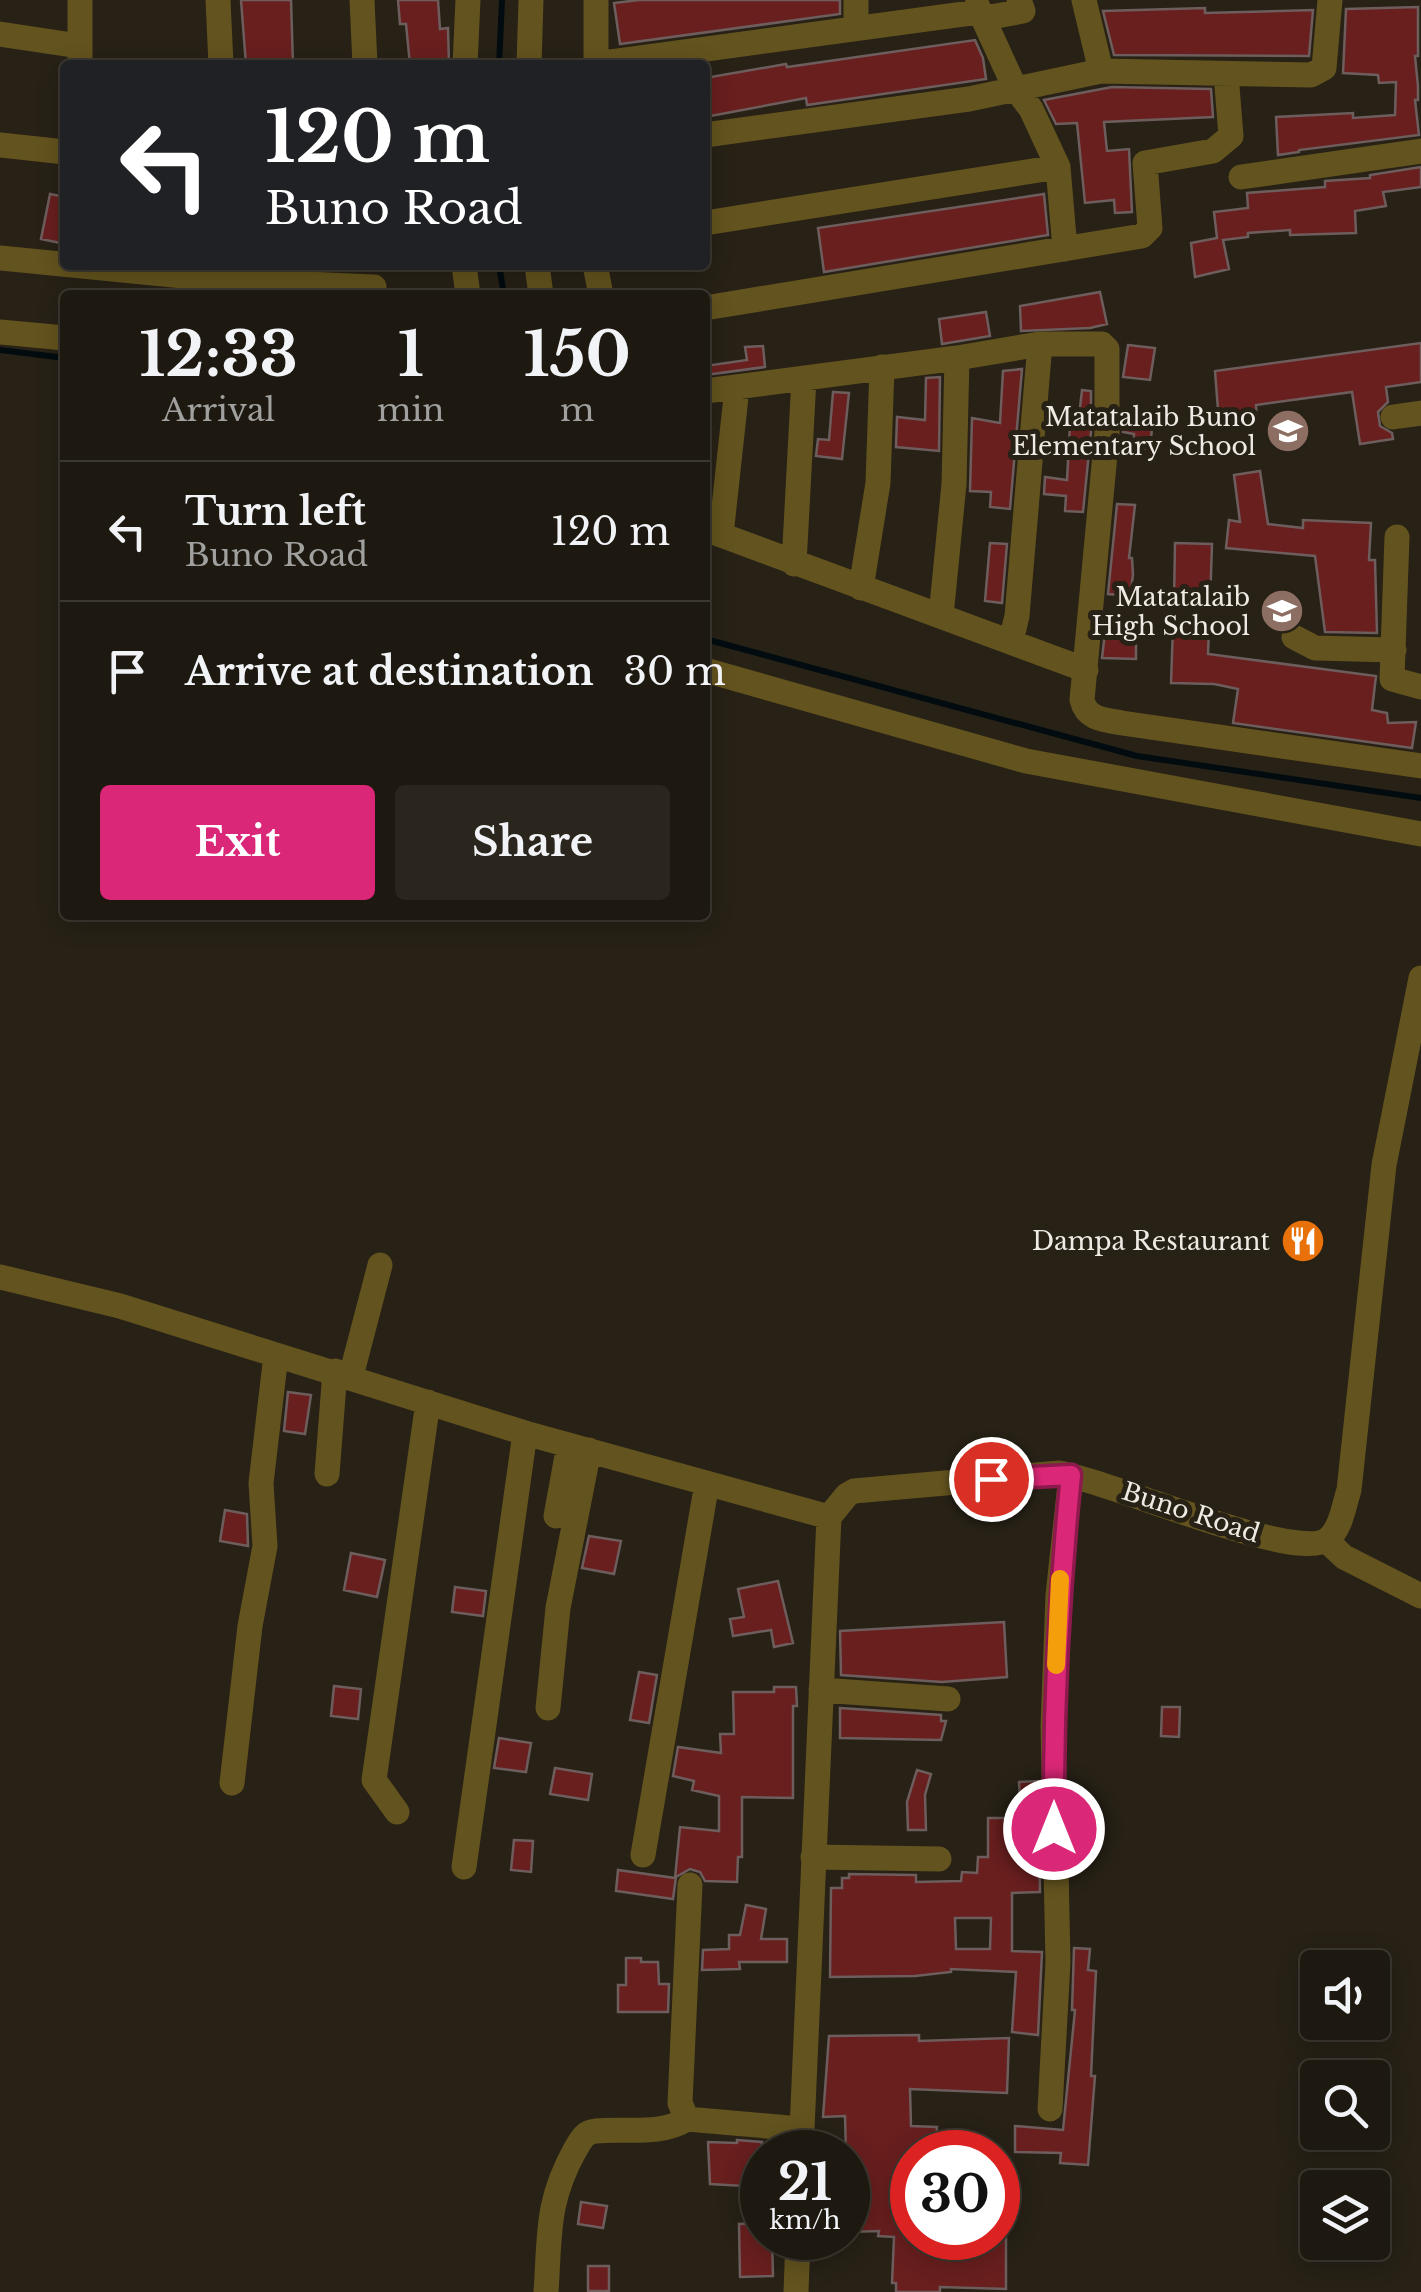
<!DOCTYPE html>
<style>
:root{--surface:#1d1910;--page:#2a261e;--text:#f1f3f6;--muted:#a0a09f;--line:#3b3830;--accent:#db2777}
body{margin:0;font-family:"Libre Baskerville",serif;background:var(--page);color:var(--text);height:100vh;display:flex;flex-direction:column;font-size:38px;white-space:nowrap}
*{box-sizing:border-box;margin:0}
p{font-size:32px;color:var(--muted)}
.icon{flex:none;width:55px;height:55px;fill:none;stroke:currentColor;stroke-width:2;stroke-linecap:round;stroke-linejoin:round}
.map{position:relative;flex:1;overflow:hidden}
.panel{position:absolute;left:60px;top:290px;width:650px;height:630px;display:flex;flex-direction:column;background:var(--surface);border-radius:10px;box-shadow:0 5px 25px #0003,0 0 0 2px var(--line)}
.panel>*{flex:none}
.guide{position:absolute;left:60px;top:60px;width:650px;height:210px;border-radius:10px;box-shadow:0 5px 25px #0003,0 0 0 2px var(--line);background:#202124;color:#fff;overflow:hidden}
.fabs{position:absolute;left:1300px;top:1950px;display:grid;gap:20px}
.fabs a{display:grid;place-items:center;width:90px;height:90px;border-radius:10px;background:var(--surface);box-shadow:0 5px 25px #0003,0 0 0 2px var(--line);font-size:50px}
.speed{position:absolute;left:740px;top:2130px;display:flex;gap:20px;font-size:50px;font-weight:700;text-align:center}
.speed>*{display:grid;place-content:center;width:130px;height:130px;border-radius:50%;background:var(--surface);box-shadow:0 5px 25px #0003,0 0 0 2px var(--line);line-height:1}
.speed small{font-size:25px;font-weight:400}
.speed .limit{border:15px solid #d22;background:#fff;color:#111}
.pin{position:absolute;display:grid;place-items:center;width:85px;height:85px;color:#fff;margin:-42px;border:5px solid #fff;border-radius:50%;box-shadow:0 2px 10px #0007}
.me{position:absolute;width:110px;margin:-55px;rotate:0deg;stroke-linejoin:round;filter:drop-shadow(0 0 8px #0008)}
.turn{display:flex;align-items:center;gap:35px;height:210px;padding:0 40px;font-size:45px}
.turn .icon{width:130px;height:130px;stroke-width:2.5}
.turn b{display:block;font-size:70px;line-height:85px}
.eta{display:flex;justify-content:space-evenly;align-items:center;height:170px;text-align:center}
.eta b{font-size:60px;font-weight:800;line-height:70px}
.button{display:flex;gap:20px;margin-top:auto;padding:20px 40px}
.button a{flex:1;height:115px;border-radius:10px;background:var(--accent);color:#fff;font-size:40px;font-weight:800;line-height:115px;text-align:center}
.button a+a{background:var(--page);color:var(--text)}
ul{padding:0;list-style:none}
li{display:flex;align-items:center;gap:30px;height:140px;padding:0 40px;border-top:2px solid var(--line)}
li div{flex:1}
li b{display:block;font-size:38px}
li em{font-style:normal}
.map>svg:first-child{display:block}
.lines{fill:none;stroke-linecap:round;stroke-linejoin:round}
.stream{stroke:#020c10;stroke-width:6}
.building{fill:#681f1e;stroke:#6d5d5c;stroke-width:2.5;fill-rule:evenodd}
.minor{stroke:#63531e;stroke-width:25}
.route-casing{stroke:#8e194d;stroke-width:25}
.route{stroke:#db2777;stroke-width:18}
.slow{stroke:#f59e0b;stroke-width:18}
.labels{text-anchor:middle;stroke-width:10;stroke-linejoin:round;paint-order:stroke}
.poi-label{font-size:25px;fill:#efebe4;stroke:#272116;text-anchor:end}
.street-label{font-size:25px;fill:#efebe4;stroke:#272116}
</style>
<div class="map">
<svg width="1421" height="2292" viewBox="0 0 1421 2292">
<rect width="100%" height="100%" fill="#272116"/>
<g class="lines">
<path class="stream" d="M499,65l3,-65
M499,265l5,30
M0,350l65,8
M705,639l432,117 284,42"/>
</g>
<path class="building" d="M241,0h50l2,65h-47z
M398,0h40l2,29 8,-1 1,37h-39l-4,-41h-6z
M639,0h201v14l-220,30 -6,-41z
M1418,7v49h-3l3,30v14h-3l4,35 -120,15v2l-21,3 -2,-38 77,-4v5l42,-3 1,-33 -17,1 -1,-8 -35,-2 3,-64z
M1205,8v5l108,-3 -4,46 -195,-1 -11,-44z
M975,40l8,18 3,21 -179,26 -1,-7 -101,19v-39l81,-14 1,3z
M1112,87l99,2 2,28 -109,5 3,29 22,-2 3,63 -17,1 -1,-13 -29,3 -8,-80 -21,1 -12,-24z
M1421,167v20l-38,5 3,14 -31,5 1,22 -66,2v-5l-42,3v4l-25,3 6,29 -34,8 -4,-34 26,-5 -3,-26 34,-4 -1,-15 78,-6v-6l45,-3v-3z
M50,194l15,3v47l-24,-5z
M1044,194l4,41 -224,37 -6,-44z
M1100,292l7,32 -17,4 -69,3 -1,-25z
M986,312l4,24 -48,8 -3,-25z
M1421,343v39l-35,5 2,15 -10,10 2,14 12,7 1,6 -33,5 -8,-52 -96,13 1,17 -38,1 -4,-52z
M1128,345l27,3 -5,32 -27,-3z
M763,346l2,21 -60,8v-9l42,-6 -2,-13z
M1022,369l-12,140 -20,-2 1,-15 -21,-1 2,-73 28,5 3,-52z
M940,377l-1,74 -43,-4 1,-30 28,3 1,-42z
M1082,390l9,1v41l-8,80 -18,-1 1,-15 -22,-2 1,-17 22,3 3,-55h8z
M833,392l16,1 -7,66 -26,-3 2,-17 11,1z
M1123,416l30,2 -3,31 -17,-1 1,-14 -11,-2z
M1260,471l8,53 35,4v-8l68,3 -2,37h6l2,73 -52,-1 -10,-76 -89,-8 3,-28 11,2 -6,-47z
M1117,504l18,1 -6,53h3l1,17 -3,21 -22,-2z
M990,543l17,1 -5,59 -17,-2z
M1175,543l37,1 -2,61 -36,-4z
M1106,623l30,2v34l-34,-1z
M1173,627l36,2 -1,25 168,22 -4,34 15,3 1,10 28,-1 -4,26 -179,-25 5,-34 -24,-5 -43,-1z
M288,1392l23,3 -6,39 -21,-3z
M225,1510l22,4 1,32 -28,-5z
M589,1536l32,5 -7,33 -32,-6z
M351,1553l34,7 -8,37 -33,-7z
M778,1581l15,62 -19,4 -3,-17 -38,6 -3,-17 14,-2 -6,-28z
M455,1587l31,4 -3,25 -31,-4z
M1004,1622l3,55 -65,5 -101,-7 -1,-44z
M639,1672l18,3 -8,48 -19,-3z
M334,1686l27,3 -3,30 -27,-3z
M774,1687h22l1,19h-4v92l-51,-1v60h-4l-1,25 -32,-1 -5,-9 -10,-3 -14,8 -3,22 -57,-8 2,-21 57,8 5,-51 39,4v-35l-27,-6 2,-9 -21,-5 5,-29 43,6 -1,-19h14l-1,-42h41z
M1162,1707h18l-1,30 -18,-1z
M840,1708l101,7v6h5l-5,19 -101,-2z
M499,1738l32,5 -5,29 -32,-4z
M555,1768l37,6 -4,26 -38,-6z
M917,1770l14,4 -6,21 1,35h-18l-1,-28z
M1038,1781l2,111 -28,1v58l30,1 -4,83 -26,-3 4,-60 -65,-3v3l-36,4 -85,1 1,-89h11v-10h7v-4l67,1v7l45,-1 1,-9 15,1 1,-16h10v-39h33l-2,-36zM955,1918h36l-1,31h-34z
M514,1840l19,1 -2,31 -20,-2z
M746,1905l20,4 -5,30h26v23h-48l1,7 -38,1 1,-20 26,-1v-14h11z
M1074,1948l16,1 -2,21 8,1 -5,105h4l-7,89 -28,-2 1,-10 -46,-1v-26l48,4 12,-120h-3z
M626,1958h15v4h17l1,22h10l-1,28h-50v-27h8z
M919,2035v6l90,-3 -2,55 -97,-4 1,37 26,1 -1,17h-6l-1,7h-17v87h94v51l-66,-2v5h-44v-9h-4l2,-46 -16,-1 1,-5 -31,1 -3,-116 -22,1 6,-81z
M737,2140l25,2v45l-52,-3 -2,-42 29,1z
M581,2202l26,4 -4,22 -25,-4z
M762,2223v15h10l1,38 -33,1 -1,-53z
M588,2266h21v25h-21z"/>
<g class="lines">
<path class="minor" d="M80,0v65
M218,0l3,65
M362,0l3,65
M596,0v65
M856,0v28
M1084,0l17,71
M977,5l38,83 16,21 27,58 7,82
M0,34l79,12
M596,64l382,-52 13,5 32,-6 -4,-11
M465,65l3,-65
M529,65l2,-65
M705,135l264,-36 132,-28 210,4 13,-7 6,-68
M0,145l65,7
M1241,177l180,-26
M705,223l353,-56
M0,258l234,23 140,6
M464,265l4,30
M537,265l4,30
M595,265l6,30
M705,308l437,-72 8,-8 -5,-65 68,-12 18,-15 -5,-62
M0,332l65,6
M705,391l252,-33 83,-14h62l5,5v84l-25,267c5,20 23,20 40,23l299,43
M1393,417l28,-4
M705,529l381,141
M721,535l16,-147
M1397,537l-5,142 29,8
M794,564l10,-186
M861,588l17,-105 4,-116
M941,616l13,-132 3,-126
M1294,637l21,11 79,2
M1011,641l6,-25 23,-272
M705,670l321,91 395,73
M0,1277l120,29 405,127 304,84
M351,1376l29,-111
M327,1474l8,-103
M556,1516l13,-71
M1327,1541l17,16 77,39
M821,1690l127,9
M548,1708l10,-100 31,-158
M232,1783l18,-157 15,-80 -4,-63 15,-128
M397,1812l-23,-32 54,-378
M643,1855l64,-372
M813,1857l126,2
M464,1867l61,-434
M690,1885l-10,218 7,16 114,10
M1050,2109l8,-147 -5,-236 5,-131 13,-120
M801,2152l28,-635 18,-22 7,-4 205,-18c48,7 239,91 269,66 13,-10 16,-34 21,-49l35,-325 37,-187
M546,2292c4,-57 0,-90 29,-142 6,-10 9,-18 21,-19 31,-3 64,5 91,-12
M796,2292l2,-54"/>
</g>
<g class="lines">
<g class="route-casing">
<path id="route" d="M991,1479l80,-4c-12,118 -18,235 -17,354"/>
</g>
<use href="#route" class="route"/>
<path class="slow" d="M1056,1665l4,-86"/>
</g>
<defs>
<g id="school-disc" transform="scale(2.25)"><circle r="9.5" fill="#8d6e63" stroke="#272116"/><path d="M0-5L7-2L0 1L-7-2ZM-4 1L0 2.5L4 1V4Q0 6-4 4Z" fill="#fff"/></g>
<g id="restaurant-disc" transform="scale(2.25)"><circle r="9.5" fill="#e8710a" stroke="#272116"/><path d="M-5-6h1v4h1v-4h1v4h1v-4h1v5L-1.5 .5V6h-2V.5L-5-1ZM5-6V6H3V1.5H1.5Q1.5-4 5-6Z" fill="#fff"/></g>
</defs>
<g fill-rule="evenodd">
<use href="#school-disc" x="1288" y="431"/>
<use href="#school-disc" x="1282" y="611"/>
<use href="#restaurant-disc" x="1303" y="1241"/>
</g>
<g class="labels">
<g class="poi-label">
<text x="1256" y="426">Matatalaib Buno<tspan x="1256" dy="29">Elementary School</tspan></text>
<text x="1250" y="606">Matatalaib<tspan x="1250" dy="29">High School</tspan></text>
<text x="1270" y="1250">Dampa Restaurant</text>
</g>
<g class="street-label">
<text transform="translate(1191 1512) rotate(18)" y="9">Buno Road</text>
</g>
</g>
</svg>
<div class="fabs">
<a><svg class="icon" aria-label="sound" viewBox="0 0 24 24"><path d="M4 9h4l5-4v14l-5-4H4zM17 9q2 3 0 6"/></svg></a>
<a><svg class="icon" aria-label="search" viewBox="0 0 24 24"><circle cx="10" cy="10" r="6"/><path d="M15 15l6 6"/></svg></a>
<a><svg class="icon" aria-label="layers" viewBox="0 0 24 24"><path d="M12 4l9 5-9 5-9-5zM3 14l9 5 9-5"/></svg></a>
</div>
<div class="speed"><div>21<small>km/h</small></div><div class="limit">30</div></div>
<div class="pin" style="left:991px;top:1479px;background:#d93025"><svg class="icon" aria-label="arrive" viewBox="0 0 24 24"><path d="M6 21V4h12l-3 4 3 4H6"/></svg></div>
<svg class="me" style="left:1054px;top:1829px" viewBox="-20 -20 40 40"><circle r="17" fill="#db2777" stroke="#fff" stroke-width="3"/><path d="M0-11L8 9 0 5-8 9z" fill="#fff"/></svg>
<div class="guide">
<div class="turn"><svg class="icon" aria-label="left" viewBox="0 0 24 24"><path d="M17 20v-9H6M10 6l-5 5 5 5"/></svg><div><b>120 m</b>Buno Road</div></div>
</div>
<section class="panel">
<div class="eta">
<div><b>12:33</b><p>Arrival</p></div>
<div><b>1</b><p>min</p></div>
<div><b>150</b><p>m</p></div>
</div>
<ul>
<li><svg class="icon" aria-label="left" viewBox="0 0 24 24"><path d="M17 20v-9H6M10 6l-5 5 5 5"/></svg><div><b>Turn left</b><p>Buno Road</p></div><em>120 m</em></li>
<li><svg class="icon" aria-label="arrive" viewBox="0 0 24 24"><path d="M6 21V4h12l-3 4 3 4H6"/></svg><div><b>Arrive at destination</b></div><em>30 m</em></li>
</ul>
<div class="button"><a>Exit</a><a>Share</a></div>
</section>
</div>
